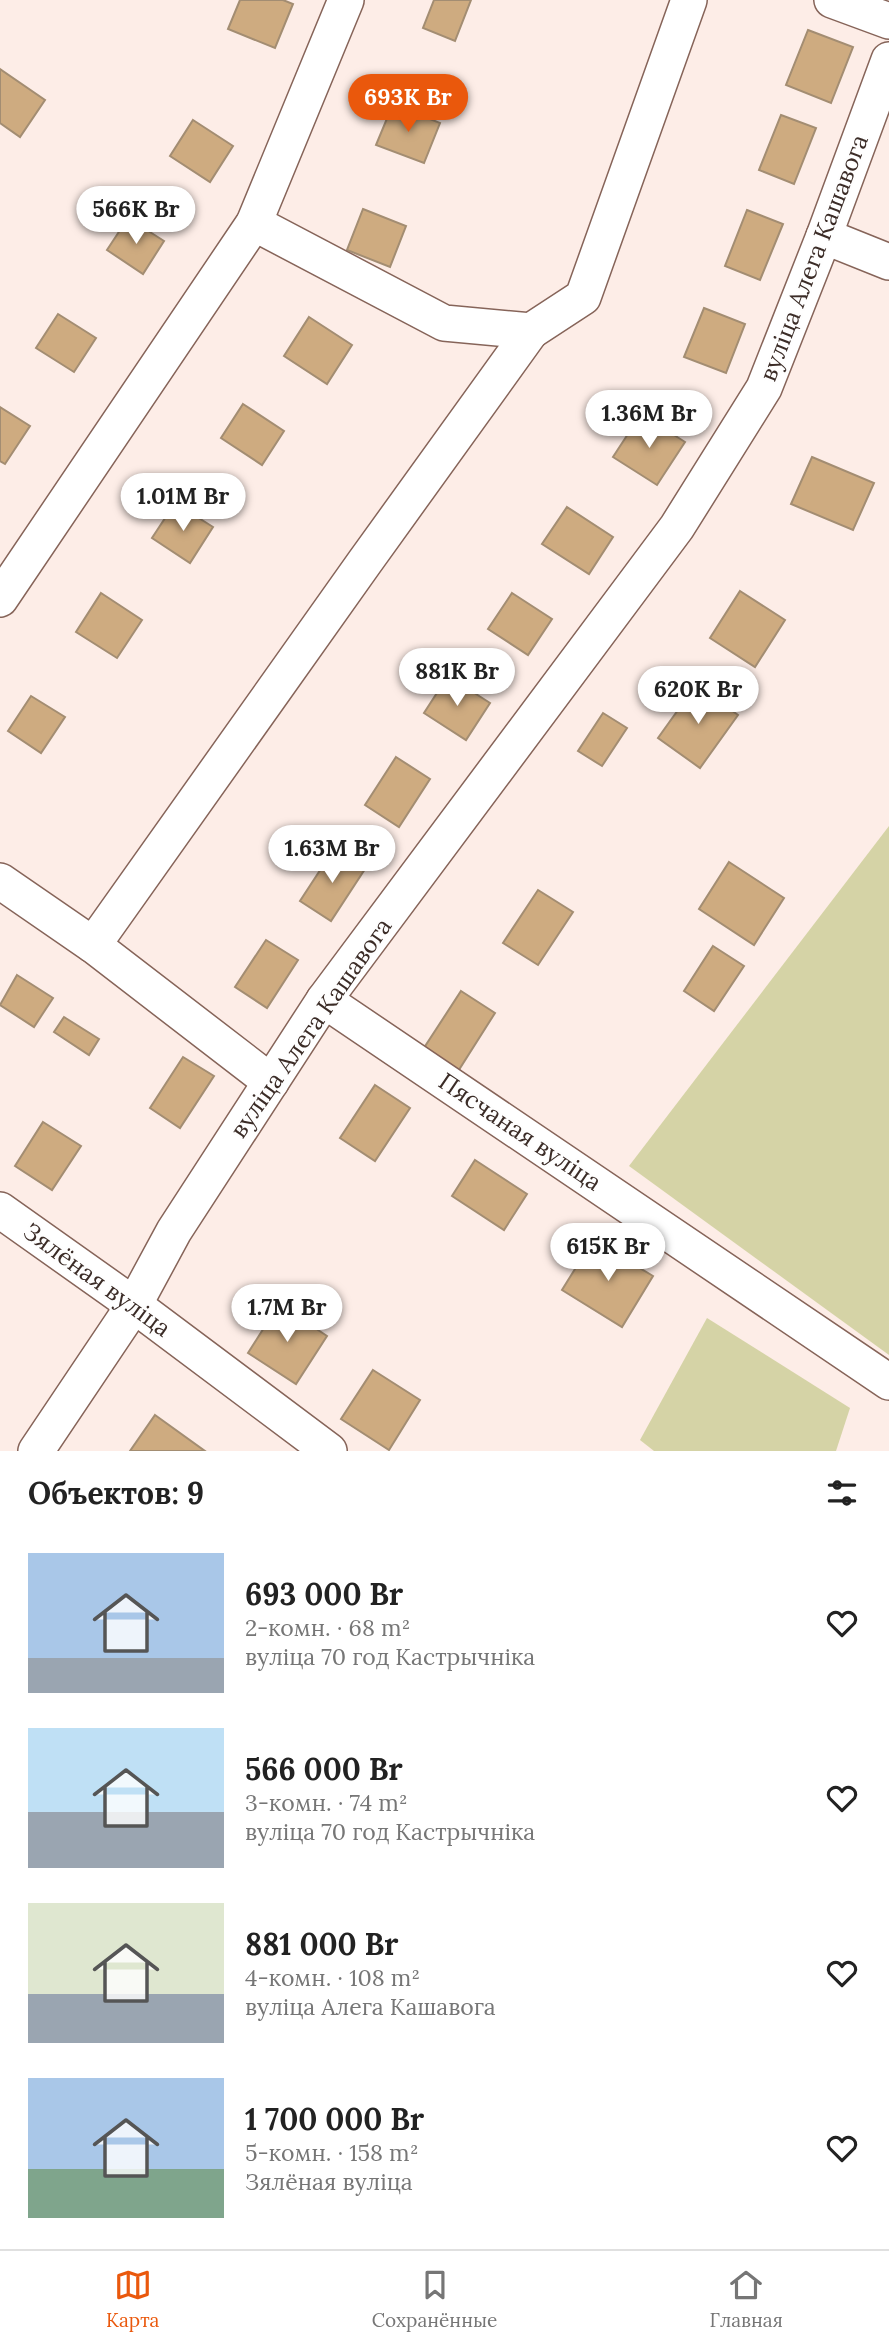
<!DOCTYPE html>
<html lang="ru">
<meta charset="utf-8">
<style>
body{margin:0;font-family:Lora,serif;background:#f6f6f6;color:#222;height:100vh;display:flex;flex-direction:column;font-size:26px;white-space:nowrap}
*{box-sizing:border-box;margin:0}
p{font-size:23px;color:#767676}
.icon{flex:none;width:38px;height:38px;fill:none;stroke:currentColor;stroke-width:2;stroke-linecap:round;stroke-linejoin:round}
.map{position:relative;height:1451px;overflow:hidden}
.sheet{display:flex;flex-direction:column;background:#fff;flex:1}
.sheet>*{flex:none}
.price{position:absolute;translate:-50% -60px;padding:0 16px;border-radius:24px;background:#fff;color:#222;font-size:23px;line-height:46px;filter:drop-shadow(0 2px 4px #0008)}
.price::after{content:'';position:absolute;left:50%;top:42px;width:21px;height:16px;margin-left:-10px;background:inherit;clip-path:polygon(0 0,100% 0,50% 100%)}
.price.selected{background:#ea580c;color:#fff}
ul{padding:0;list-style:none}
li{display:flex;align-items:center;gap:21px;height:175px;padding:0 28px}
li span{display:grid;place-items:center;flex:none;width:196px;height:140px;border-radius:0px;color:#555}
li>.icon{margin-inline-start:auto}
span .icon{width:84px;height:84px;fill:#fffc;stroke-width:1}
li b{font-size:30px}
h2{display:flex;justify-content:space-between;align-items:center;height:84px;padding:0 28px;font-size:30px}
.tab-bar{display:flex;justify-content:space-around;align-items:center;height:98px;border-top:2px solid #e0e0e0;background:#fff;font-size:19px;color:#767676}
.tab-bar a{display:grid;justify-items:center;gap:4px}
.tab-bar .selected{color:#ea580c}
.map>svg:first-child{display:block}
</style>
<div class="map">
<svg width="889" height="1451" viewBox="0 0 889 1451">
<rect width="100%" height="100%" fill="#fdede7"/>
<g fill="#d5d3a6">
<polygon points="889,826 889,1355 629,1166"/>
<polygon points="707,1318 850,1408 836,1451 654,1451 640,1440"/>
</g>
<g fill="#ceab80" stroke="#a38d72" stroke-width="2">
<polygon points="240,0 283,0 293,4 275,48 228,29"/>
<polygon points="434,0 471,0 455,41 423,28"/>
<polygon points="808,30 853,47 831,103 786,85"/>
<polygon points="0,69 45,100 20,137 0,123"/>
<polygon points="393,104 440,123 424,163 376,145"/>
<polygon points="781,115 816,128 794,184 759,170"/>
<polygon points="193,120 233,146 210,182 170,156"/>
<polygon points="363,209 406,226 390,267 347,250"/>
<polygon points="747,210 783,224 760,280 725,266"/>
<polygon points="128,218 164,241 143,274 107,250"/>
<polygon points="704,308 745,324 726,373 684,357"/>
<polygon points="58,314 96,338 74,372 36,348"/>
<polygon points="309,317 352,345 327,384 284,356"/>
<polygon points="243,404 284,431 262,465 221,438"/>
<polygon points="0,407 30,426 5,464 0,461"/>
<polygon points="641,414 685,442 657,485 613,457"/>
<polygon points="812,457 874,483 853,530 791,504"/>
<polygon points="175,503 213,527 190,563 152,538"/>
<polygon points="567,507 613,537 589,574 542,544"/>
<polygon points="740,591 785,620 755,667 710,638"/>
<polygon points="101,593 142,620 117,658 76,632"/>
<polygon points="512,593 552,619 528,655 488,629"/>
<polygon points="448,676 490,703 466,740 424,713"/>
<polygon points="696,685 738,715 700,768 658,738"/>
<polygon points="31,696 65,717 41,753 8,731"/>
<polygon points="603,713 627,728 602,766 578,751"/>
<polygon points="396,757 430,779 399,827 365,805"/>
<polygon points="334,849 365,869 331,921 300,901"/>
<polygon points="729,862 784,898 754,945 699,909"/>
<polygon points="538,890 573,912 538,965 503,943"/>
<polygon points="266,940 298,960 267,1008 235,987"/>
<polygon points="713,946 744,966 714,1011 684,991"/>
<polygon points="17,975 53,998 34,1027 0,1005"/>
<polygon points="461,991 495,1013 455,1076 420,1054"/>
<polygon points="64,1017 99,1039 89,1055 54,1032"/>
<polygon points="183,1057 214,1076 180,1128 150,1108"/>
<polygon points="375,1085 410,1108 375,1161 340,1138"/>
<polygon points="43,1122 81,1146 52,1190 15,1166"/>
<polygon points="475,1160 527,1194 504,1230 452,1196"/>
<polygon points="593,1240 653,1276 622,1327 562,1290"/>
<polygon points="279,1304 327,1336 296,1384 248,1353"/>
<polygon points="373,1370 420,1400 389,1450 341,1419"/>
<polygon points="155,1415 205,1451 130,1451"/>
</g>
<g fill="none" stroke-linecap="round" stroke-linejoin="round">
<defs>
<g id="minor">
<polyline points="832,0 889,21"/>
<polyline points="254,223 444,323 531,331 583,297 689,0"/>
<polyline points="824,236 889,262"/>
<polyline points="0,599 254,223 346,0"/>
<polyline points="0,881 93,945 271,1082"/>
<polyline points="93,945 364,563 531,331"/>
<polyline points="324,1000 889,1382"/>
<polyline points="0,1210 134,1305 329,1451"/>
<polyline points="36,1451 134,1305 174,1231 324,1000 677,527 764,388 824,236 889,60"/>
</g>
</defs>
<use href="#minor" stroke="#866459" stroke-width="38"/>
<use href="#minor" stroke="#fff" stroke-width="35"/>
</g>
<g text-anchor="middle" stroke-width="5" stroke-linejoin="round" paint-order="stroke">
<g font-size="24" fill="#3b2c27" stroke="#fefefe">
<text transform="translate(814 258) rotate(-69)" y="8">вуліца Алега Кашавога</text>
<text transform="translate(311 1028) rotate(-55)" y="8">вуліца Алега Кашавога</text>
<text transform="translate(520 1132) rotate(34)" y="8">Пясчаная вуліца</text>
<text transform="translate(97 1280) rotate(36)" y="8">Зялёная вуліца</text>
</g>
</g>
</svg>
<b class="price selected" style="left:408px;top:134px">693K Br</b>
<b class="price" style="left:136px;top:246px">566K Br</b>
<b class="price" style="left:649px;top:450px">1.36M Br</b>
<b class="price" style="left:183px;top:533px">1.01M Br</b>
<b class="price" style="left:457px;top:708px">881K Br</b>
<b class="price" style="left:698px;top:726px">620K Br</b>
<b class="price" style="left:332px;top:885px">1.63M Br</b>
<b class="price" style="left:608px;top:1283px">615K Br</b>
<b class="price" style="left:287px;top:1344px">1.7M Br</b>
</div>
<section class="sheet">
<h2>Объектов: 9<svg class="icon" aria-label="filters" viewBox="0 0 24 24"><path d="M4 7h16M4 17h16"/><circle cx="9" cy="7" r="2"/><circle cx="15" cy="17" r="2"/></svg></h2>
<ul>
<li><span style="background:linear-gradient(#a9c7e8 75%,#9aa5b1 0)"><svg class="icon" aria-label="home" viewBox="0 0 24 24"><path d="M3 11l9-7 9 7M6 9v11h12V9"/></svg></span><div><b>693 000 Br</b><p>2-комн. · 68 m²</p><p>вуліца 70 год Кастрычніка</p></div><svg class="icon" aria-label="heart" viewBox="0 0 24 24"><path d="M12 20l-8-8c-3-5 5-10 8-4 3-6 11-1 8 4z"/></svg></li>
<li><span style="background:linear-gradient(#bfe0f5 60%,#9aa5b1 0)"><svg class="icon" aria-label="home" viewBox="0 0 24 24"><path d="M3 11l9-7 9 7M6 9v11h12V9"/></svg></span><div><b>566 000 Br</b><p>3-комн. · 74 m²</p><p>вуліца 70 год Кастрычніка</p></div><svg class="icon" aria-label="heart" viewBox="0 0 24 24"><path d="M12 20l-8-8c-3-5 5-10 8-4 3-6 11-1 8 4z"/></svg></li>
<li><span style="background:linear-gradient(#dfe7d0 65%,#9aa5b1 0)"><svg class="icon" aria-label="home" viewBox="0 0 24 24"><path d="M3 11l9-7 9 7M6 9v11h12V9"/></svg></span><div><b>881 000 Br</b><p>4-комн. · 108 m²</p><p>вуліца Алега Кашавога</p></div><svg class="icon" aria-label="heart" viewBox="0 0 24 24"><path d="M12 20l-8-8c-3-5 5-10 8-4 3-6 11-1 8 4z"/></svg></li>
<li><span style="background:linear-gradient(#a9c7e8 65%,#7fa58c 0)"><svg class="icon" aria-label="home" viewBox="0 0 24 24"><path d="M3 11l9-7 9 7M6 9v11h12V9"/></svg></span><div><b>1 700 000 Br</b><p>5-комн. · 158 m²</p><p>Зялёная вуліца</p></div><svg class="icon" aria-label="heart" viewBox="0 0 24 24"><path d="M12 20l-8-8c-3-5 5-10 8-4 3-6 11-1 8 4z"/></svg></li>
</ul>
</section>
<nav class="tab-bar">
<a class="selected"><svg class="icon" aria-label="map" viewBox="0 0 24 24"><path d="M3 6l6-2 6 2 6-2v14l-6 2-6-2-6 2zM9 4v14M15 6v14"/></svg>Карта</a>
<a><svg class="icon" aria-label="saved" viewBox="0 0 24 24"><path d="M7 4h10v16l-5-4-5 4z"/></svg>Сохранённые</a>
<a><svg class="icon" aria-label="home" viewBox="0 0 24 24"><path d="M3 11l9-7 9 7M6 9v11h12V9"/></svg>Главная</a>
</nav>
